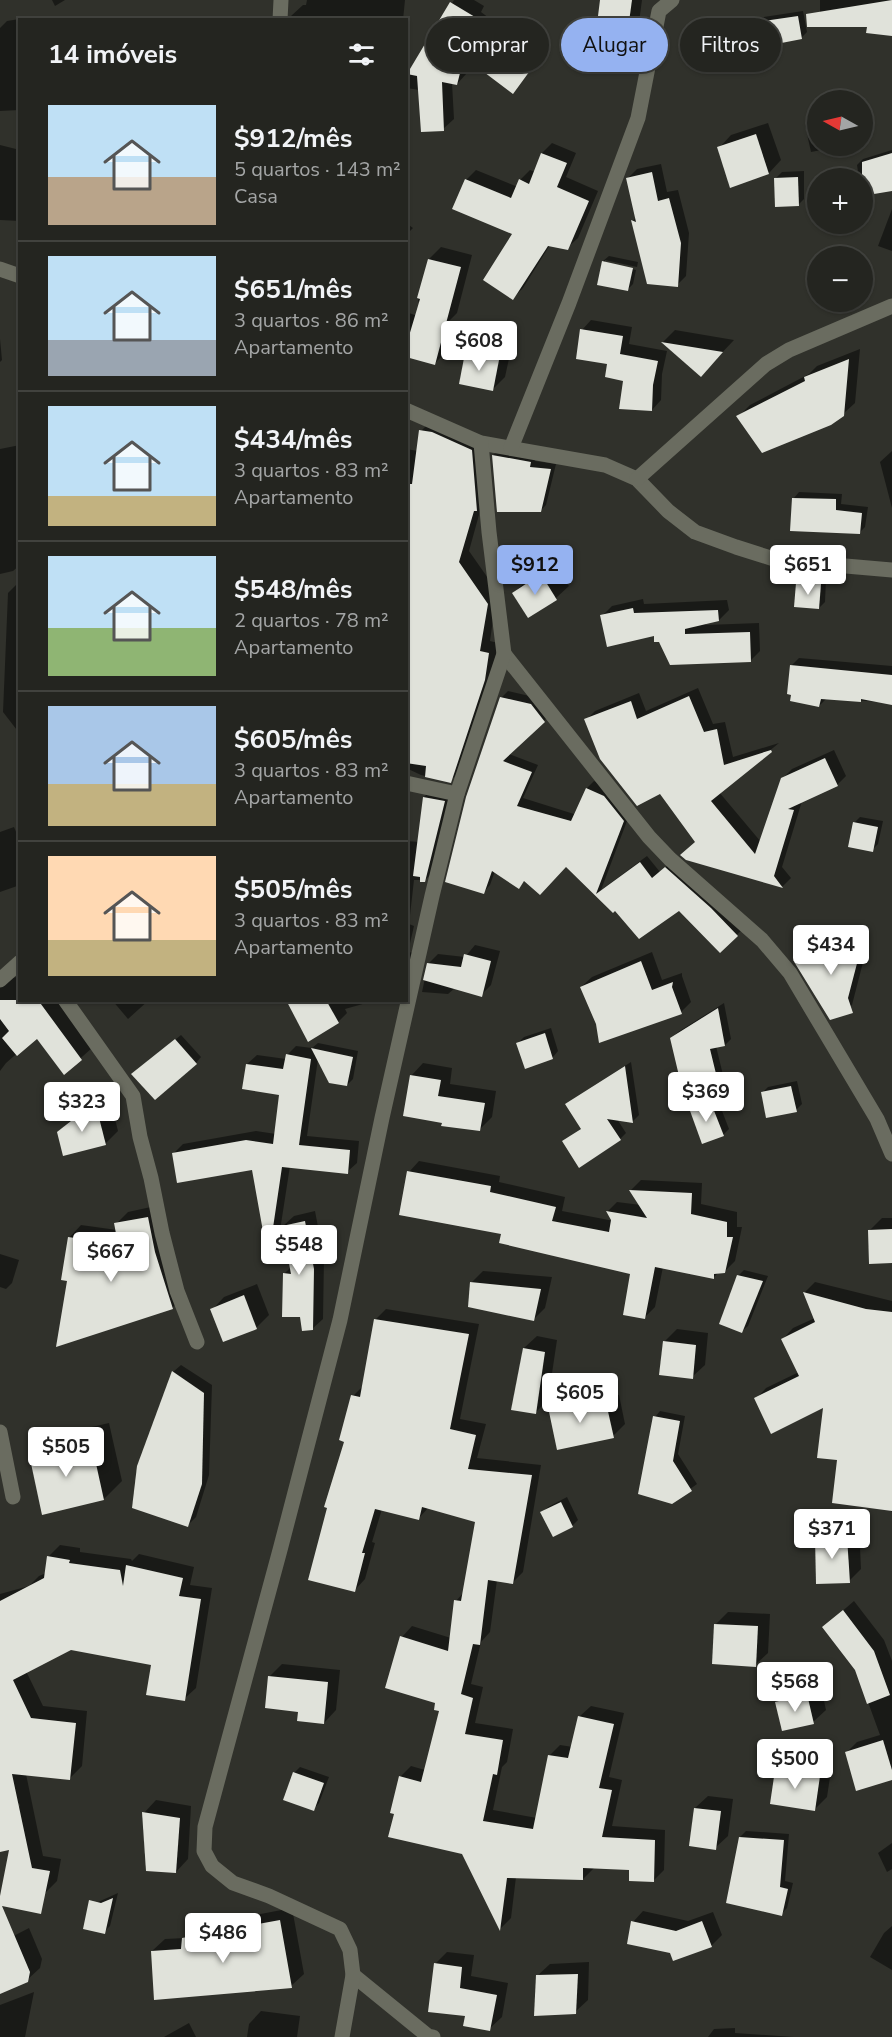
<!DOCTYPE html>
<html lang="pt">
<meta charset="utf-8">
<style>
body{margin:0;font-family:"Nunito Sans",sans-serif;background:#30312d;color:#f1f3f6;height:100vh;display:flex;flex-direction:column;font-size:22px;white-space:nowrap}
*{box-sizing:border-box;margin:0}
p{font-size:20px;color:#a3a5a5}
.icon{flex:none;width:33px;height:33px;fill:none;stroke:currentColor;stroke-width:2;stroke-linecap:round;stroke-linejoin:round}
.map{position:relative;flex:1;overflow:hidden}
.panel{position:absolute;left:18px;top:18px;width:390px;height:984px;display:flex;flex-direction:column;background:#242520;border-radius:0px;box-shadow:0 2px 4px #0004,0 0 0 2px #41423e}
.panel>*{flex:none}
.guide{position:absolute;left:426px;top:18px;width:375px;height:54px;display:flex;gap:12px}
.needle{width:39px;rotate:278deg}
.controls{position:absolute;left:807px;top:90px;display:grid;gap:12px}
.controls a{display:grid;place-items:center;width:66px;height:66px;border-radius:50%;background:#242520;box-shadow:0 2px 4px #0004,0 0 0 2px #41423e;font-size:30px}
.price{position:absolute;translate:-50% -51px;padding:0 14px;border-radius:6px;background:#fff;color:#222;font-size:20px;line-height:39px;filter:drop-shadow(0 2px 3px #0008)}
.price::after{content:'';position:absolute;left:50%;top:36px;width:18px;height:14px;margin-left:-9px;background:inherit;clip-path:polygon(0 0,100% 0,50% 100%)}
.price.selected{background:#95b2f1;color:#111}
ul{padding:0;list-style:none}
li{display:flex;align-items:center;gap:18px;height:150px;padding:0 30px}
li+li{border-top:2px solid #41423e}
li span{display:grid;place-items:center;flex:none;width:168px;height:120px;border-radius:0px;color:#555}
li>.icon{margin-inline-start:auto}
span .icon{width:72px;height:72px;fill:#fffc;stroke-width:1}
li b{font-size:26px}
h2{display:flex;justify-content:space-between;align-items:center;height:72px;padding:0 30px;font-size:26px}
.tag{padding:0 21px;border-radius:27px;background:#242520;box-shadow:0 2px 4px #0004,0 0 0 2px #41423e;font-size:21px;line-height:54px}
.tag.selected{background:#95b2f1;color:#111}
.map>svg:first-child{display:block}
</style>
<div class="map">
<svg width="892" height="2037" viewBox="0 0 892 2037">
<rect width="100%" height="100%" fill="#30312b"/>
<g fill="#0007">
<polygon points="52,0 65,0 55,6"/>
<polygon points="307,0 405,0 403,20 291,20 291,16 303,5 306,5"/>
<polygon points="454,0 474,0 484,6 481,12 541,57 513,92 470,60 467,73 457,84 452,83 454,119 443,129 420,90 406,88 406,78"/>
<polygon points="601,0 642,0 638,30 626,43"/>
<polygon points="820,0 892,0 892,29 868,26 820,26"/>
<polygon points="803,11 807,32 801,38 757,46 751,52 723,30 729,24 751,19"/>
<polygon points="38,16 38,20 20,20 20,110 0,111 0,28 7,21"/>
<polygon points="818,112 818,146 842,146 811,152 805,125"/>
<polygon points="768,123 781,160 769,173 731,186 719,148 731,135"/>
<polygon points="552,143 576,153 566,177 598,191 578,238 567,248 550,245 523,288 513,298 515,233 466,180 476,170 518,187 520,180 530,170 535,172 542,153"/>
<polygon points="0,145 20,150 20,221 0,220"/>
<polygon points="892,150 892,189 859,178 857,165 863,159"/>
<polygon points="661,164 667,192 678,190 689,233 686,276 677,285 648,283 633,221 636,217 628,178 637,169"/>
<polygon points="804,171 804,199 798,205 776,178 782,172"/>
<polygon points="892,209 892,251 878,246"/>
<polygon points="406,223 413,228 406,235"/>
<polygon points="441,247 472,255 457,313 444,326 453,329 447,351 435,363 406,356 406,312 444,325 418,301 429,259"/>
<polygon points="609,256 638,262 637,267 605,260 605,263 636,270 633,284 627,290 603,261"/>
<polygon points="591,320 632,327 629,344 667,351 662,374 661,400 652,410 608,363 582,330"/>
<polygon points="675,330 734,340 701,375 663,342"/>
<polygon points="0,339 2,360 0,362"/>
<polygon points="479,341 510,354 505,377 493,389 461,383 467,353"/>
<polygon points="860,349 855,403 843,414 738,417 750,405 809,374 817,366"/>
<polygon points="431,421 481,440 482,504 469,551 497,591 490,641 498,643 495,660 460,771 450,781 421,775 406,768 406,449 418,451 421,431"/>
<polygon points="20,445 20,521 16,522 20,536 20,565 13,571 0,574 0,449"/>
<polygon points="499,450 536,456 535,461 556,464 546,505 540,511 493,455"/>
<polygon points="892,451 892,508 880,462"/>
<polygon points="799,492 842,494 841,504 868,507 865,527 859,533 794,498"/>
<polygon points="553,563 569,586 556,598 529,616 514,593 526,581"/>
<polygon points="804,577 826,579 825,602 819,608 798,583"/>
<polygon points="16,585 20,594 20,734 3,712 8,593"/>
<polygon points="643,599 644,604 727,600 729,610 719,620 705,623 706,625 759,623 760,651 750,661 655,634 602,616 612,606"/>
<polygon points="799,658 892,666 892,703 827,698 819,706 791,666"/>
<polygon points="698,688 713,724 725,722 733,757 779,743 719,792 761,842 783,778 792,769 834,750 846,776 837,785 802,801 782,867 791,878 783,886 686,858 697,841 661,792 586,720 595,711 639,693 646,711"/>
<polygon points="508,691 538,698 551,714 509,754 538,765 523,798 574,814 587,788 594,781 611,789 630,813 601,890 647,856 660,872 673,861 744,928 720,951 679,909 615,909 613,911 567,865 525,880 518,887 495,871 490,885 483,893 501,698"/>
<polygon points="433,788 453,793 434,871 425,880 414,880 409,924 414,926 408,952 415,953 406,987 406,841 419,842 424,797"/>
<polygon points="860,817 883,821 878,844 872,850 854,823"/>
<polygon points="14,827 20,841 20,885 0,892 0,832"/>
<polygon points="841,932 869,939 852,1005 843,1015 795,960 804,951"/>
<polygon points="475,945 500,951 491,985 481,995 455,988 448,994 422,992 428,964 438,954 465,957"/>
<polygon points="652,952 662,980 682,973 682,976 691,1002 681,1012 597,1024 581,987 592,977"/>
<polygon points="20,976 20,1000 52,1000 55,1003 57,1001 92,1048 64,1073 37,1036 6,1063 0,1071 0,986 9,979"/>
<polygon points="112,1000 149,1000 128,1019"/>
<polygon points="288,1000 377,1000 345,1009 347,1013 338,1022"/>
<polygon points="724,1003 731,1039 725,1045 716,1046 723,1075 717,1081 672,1038 678,1032"/>
<polygon points="551,1028 558,1051 553,1057 526,1067 518,1043 524,1037"/>
<polygon points="181,1035 201,1057 196,1063 133,1074"/>
<polygon points="318,1043 358,1051 353,1079 347,1085 318,1059 307,1136 359,1141 357,1163 347,1172 290,1166 279,1237 269,1246 253,1168 173,1154 183,1144 256,1131 276,1134 281,1094 247,1064 257,1055 286,1059 287,1055 296,1046 312,1048"/>
<polygon points="631,1062 639,1115 633,1121 617,1119 626,1133 620,1139 564,1141 582,1128 567,1104 573,1099"/>
<polygon points="423,1063 452,1068 450,1084 496,1091 492,1117 479,1130 411,1076"/>
<polygon points="797,1081 802,1104 796,1110 762,1093 768,1087"/>
<polygon points="108,1091 118,1131 105,1144 58,1132 71,1120"/>
<polygon points="717,1098 729,1129 723,1135 691,1108 696,1102"/>
<polygon points="419,1161 500,1176 499,1182 565,1197 562,1211 614,1221 608,1211 617,1202 641,1205 631,1190 641,1180 702,1183 701,1204 737,1212 737,1227 742,1227 735,1261 724,1272 719,1272 713,1278 663,1267 655,1307 645,1317 632,1273 503,1232 409,1172"/>
<polygon points="160,1205 184,1296 172,1308 69,1280 69,1238 81,1225 117,1230 116,1224 128,1212"/>
<polygon points="315,1211 324,1258 323,1319 312,1329 301,1316 284,1274 291,1267 283,1226 294,1216"/>
<polygon points="882,1218 892,1218 892,1261 869,1231"/>
<polygon points="0,1254 19,1260 12,1283 6,1289 0,1287"/>
<polygon points="744,1270 768,1276 748,1326 742,1331 738,1276"/>
<polygon points="483,1271 552,1277 545,1308 533,1320 471,1283"/>
<polygon points="815,1282 892,1301 892,1512 839,1459 825,1406 756,1399 766,1388 799,1372 783,1339 793,1328 815,1318 805,1292"/>
<polygon points="257,1284 269,1315 256,1328 212,1310 224,1297"/>
<polygon points="386,1309 479,1324 460,1419 486,1424 477,1458 541,1465 523,1572 512,1583 497,1580 490,1632 481,1642 471,1684 483,1687 475,1723 513,1729 507,1762 502,1767 493,1810 537,1818 549,1756 560,1745 573,1747 580,1716 591,1706 624,1713 609,1777 622,1780 612,1826 665,1830 664,1870 653,1881 631,1869 594,1868 583,1879 516,1877 511,1918 501,1928 463,1853 396,1813 400,1777 411,1766 425,1770 440,1710 402,1637 412,1626 451,1638 456,1601 464,1592 477,1521 429,1507 419,1518 382,1509 372,1542 375,1543 365,1579 355,1590 346,1441 353,1396 364,1385 375,1320"/>
<polygon points="677,1329 708,1333 705,1365 692,1377 664,1342"/>
<polygon points="537,1336 557,1340 548,1400 535,1413 524,1348"/>
<polygon points="181,1365 212,1385 209,1475 196,1517 188,1525 173,1372"/>
<polygon points="589,1389 619,1395 625,1424 613,1436 549,1408 562,1395"/>
<polygon points="660,1411 685,1416 678,1454 697,1484 671,1503 655,1417"/>
<polygon points="109,1423 122,1481 104,1499 31,1455 49,1437"/>
<polygon points="567,1497 578,1520 573,1525 554,1535 542,1513 548,1507"/>
<polygon points="859,1525 861,1569 849,1581 816,1539 829,1526"/>
<polygon points="60,1545 80,1548 80,1552 131,1559 132,1561 139,1554 194,1567 190,1585 212,1588 196,1688 184,1699 153,1664 71,1648 26,1671 43,1706 87,1711 82,1766 70,1778 26,1774 43,1856 61,1859 57,1881 45,1893 11,1848 0,1851 0,1812 19,1808 20,1805 0,1783 0,1594 29,1586 39,1576 46,1573 48,1557"/>
<polygon points="854,1601 884,1640 892,1661 892,1778 846,1753 857,1742 880,1735 856,1669 824,1627"/>
<polygon points="728,1612 770,1614 768,1653 755,1665 715,1625"/>
<polygon points="282,1664 340,1670 336,1710 324,1723 299,1711 270,1676"/>
<polygon points="820,1683 826,1710 813,1722 777,1702 789,1690"/>
<polygon points="788,1758 832,1764 827,1797 815,1809 776,1771"/>
<polygon points="300,1767 329,1777 319,1803 314,1809 294,1773"/>
<polygon points="708,1796 733,1799 728,1836 715,1848 695,1808"/>
<polygon points="156,1800 191,1806 188,1859 176,1872 144,1813"/>
<polygon points="746,1831 789,1834 785,1881 793,1883 787,1908 781,1914 740,1837"/>
<polygon points="892,1843 892,1869 887,1872 878,1853"/>
<polygon points="118,1893 110,1926 104,1932 88,1912 98,1902"/>
<polygon points="292,1908 304,1974 291,1986 152,1951 165,1939 185,1938 196,1926"/>
<polygon points="643,1911 688,1921 713,1912 722,1935 711,1946 633,1922"/>
<polygon points="892,1926 892,1970 870,1957 884,1933"/>
<polygon points="29,1928 42,1959 40,1968 27,1980 0,1992 0,1943"/>
<polygon points="447,1952 474,1955 471,1976 508,1983 502,2017 489,2029 467,2015 435,1964"/>
<polygon points="589,1962 588,2000 575,2012 537,1976 550,1964"/>
<polygon points="34,1992 25,2037 0,2037 0,2005"/>
<polygon points="261,2011 300,2016 297,2037 247,2037 249,2024"/>
<polygon points="189,2023 196,2037 164,2037"/>
<polygon points="735,2028 735,2033 794,2037 708,2037 714,2029"/>
</g>
<g fill="#e0e2da">
<polygon points="600,0 632,0 626,44 595,40"/>
<polygon points="892,0 892,36 866,33 867,27 807,27 806,14"/>
<polygon points="450,2 475,17 471,23 532,68 513,94 464,57 457,85 442,82 444,131 421,132 417,76 407,74"/>
<polygon points="798,16 802,39 750,49 751,53 728,58 722,30 744,24"/>
<polygon points="756,134 769,174 730,188 717,147"/>
<polygon points="541,153 567,163 557,187 589,201 568,250 548,246 513,300 483,280 512,234 452,209 465,179 511,198 519,179 529,184"/>
<polygon points="892,153 892,191 862,196 862,162"/>
<polygon points="652,172 658,201 669,198 681,243 678,287 647,284 631,220 636,222 626,178"/>
<polygon points="798,177 799,206 775,207 774,178"/>
<polygon points="428,259 461,267 435,365 406,357 406,346 420,299 417,298"/>
<polygon points="602,261 633,268 628,291 597,285"/>
<polygon points="580,329 623,336 620,354 658,361 653,385 652,411 619,409 623,381 605,377 607,364 576,359"/>
<polygon points="661,342 723,352 701,377"/>
<polygon points="465,353 499,360 493,391 459,384"/>
<polygon points="849,359 844,416 831,425 762,453 736,416 805,381 804,377"/>
<polygon points="419,430 432,432 472,450 477,511 474,511 459,562 488,604 480,651 489,653 485,680 451,783 425,777 426,766 406,763 406,484 412,484"/>
<polygon points="492,455 531,462 530,467 551,469 541,512 497,512"/>
<polygon points="792,498 836,499 836,510 862,513 860,534 790,531"/>
<polygon points="541,574 557,600 528,618 512,593"/>
<polygon points="796,583 821,584 819,609 794,607"/>
<polygon points="633,608 634,613 718,610 719,621 685,629 685,634 750,632 751,662 670,665 659,642 654,642 654,636 607,647 600,615"/>
<polygon points="790,665 892,675 892,705 861,699 861,702 821,699 819,707 790,701 791,695 787,694"/>
<polygon points="689,696 704,732 717,729 724,765 771,750 772,752 711,801 755,854 781,778 825,758 838,786 788,809 794,810 774,876 783,888 686,860 680,855 695,842 660,794 637,806 600,759 584,719 631,701 637,719"/>
<polygon points="500,697 531,704 545,722 503,761 532,772 517,806 571,821 586,788 604,796 624,821 596,894 640,862 652,878 665,867 711,908 738,936 720,953 679,911 639,939 615,911 613,913 566,867 540,895 524,881 519,889 492,871 484,894 445,882 466,797"/>
<polygon points="423,797 445,801 425,882 420,882 420,877 413,876"/>
<polygon points="853,822 878,827 873,852 848,847"/>
<polygon points="831,941 861,948 848,998 853,1013 830,1020 793,960"/>
<polygon points="464,954 491,961 482,997 423,980 427,963 461,967"/>
<polygon points="641,961 652,990 673,982 672,987 682,1014 599,1043 596,1024 580,987"/>
<polygon points="0,1000 38,1000 82,1060 64,1075 37,1039 17,1056 2,1038 9,1031 0,1019"/>
<polygon points="286,1000 326,1000 339,1023 308,1042"/>
<polygon points="718,1008 725,1046 710,1049 718,1082 685,1101 670,1038"/>
<polygon points="545,1033 553,1059 525,1069 516,1043"/>
<polygon points="175,1039 197,1064 155,1100 131,1074"/>
<polygon points="311,1048 353,1057 347,1086 329,1083"/>
<polygon points="286,1054 311,1059 299,1145 350,1150 348,1174 282,1167 270,1248 266,1248 252,1170 177,1183 172,1153 246,1140 273,1144 279,1095 242,1089 246,1064 283,1069"/>
<polygon points="625,1066 633,1123 607,1119 621,1140 579,1168 562,1141 581,1129 565,1104"/>
<polygon points="410,1075 441,1080 438,1096 485,1103 480,1131 441,1126 442,1123 403,1116"/>
<polygon points="791,1086 797,1112 766,1118 761,1092"/>
<polygon points="95,1102 106,1145 63,1156 57,1132"/>
<polygon points="711,1103 724,1136 702,1144 689,1108"/>
<polygon points="407,1171 491,1186 490,1192 556,1207 552,1221 609,1232 611,1220 606,1211 647,1218 629,1190 692,1193 691,1214 727,1222 727,1237 733,1237 725,1273 714,1274 714,1279 655,1267 645,1319 623,1315 630,1274 499,1243 501,1234 399,1215"/>
<polygon points="148,1217 155,1252 173,1309 56,1347 67,1281 61,1280 68,1237 118,1244 114,1223"/>
<polygon points="305,1221 314,1269 313,1330 302,1331 300,1317 282,1317 283,1273 291,1274 282,1226"/>
<polygon points="892,1229 892,1263 869,1264 868,1230"/>
<polygon points="737,1275 763,1281 742,1333 719,1324"/>
<polygon points="470,1282 541,1289 534,1321 468,1307"/>
<polygon points="803,1292 866,1309 892,1312 892,1511 832,1503 837,1460 817,1458 823,1408 771,1434 754,1398 799,1376 781,1339 815,1322"/>
<polygon points="244,1295 257,1329 223,1342 210,1309"/>
<polygon points="374,1319 469,1334 450,1429 476,1435 468,1469 532,1475 513,1584 488,1580 480,1645 473,1644 461,1694 473,1698 465,1734 503,1740 497,1775 493,1774 483,1821 533,1829 548,1755 568,1758 578,1716 614,1724 599,1788 612,1790 602,1837 655,1840 654,1882 629,1881 629,1870 583,1868 583,1880 507,1878 500,1931 462,1854 388,1837 394,1814 390,1813 399,1776 421,1782 439,1711 434,1710 435,1703 385,1688 400,1636 448,1651 454,1600 461,1601 475,1522 422,1507 419,1520 375,1509 362,1553 365,1553 355,1592 308,1580 327,1508 324,1507 344,1442 339,1440 351,1395 360,1397"/>
<polygon points="663,1341 696,1345 693,1379 659,1375"/>
<polygon points="523,1348 545,1352 536,1414 511,1410"/>
<polygon points="172,1371 204,1393 202,1484 188,1527 132,1508 137,1466"/>
<polygon points="575,1401 607,1407 614,1438 557,1450 548,1407"/>
<polygon points="653,1416 680,1421 673,1461 692,1491 672,1504 638,1494"/>
<polygon points="91,1441 104,1500 42,1515 29,1454"/>
<polygon points="561,1502 573,1527 553,1537 540,1512"/>
<polygon points="847,1536 850,1583 816,1584 815,1538"/>
<polygon points="47,1556 70,1560 69,1563 120,1570 123,1586 126,1565 183,1578 179,1596 201,1599 185,1701 146,1695 151,1665 71,1650 13,1680 31,1718 76,1723 70,1780 12,1774 32,1868 50,1871 41,1914 2,1906 30,1972 28,1982 0,1994 0,1896 9,1850 0,1852 0,1601 44,1578"/>
<polygon points="843,1610 874,1651 890,1695 867,1704 855,1670 822,1627"/>
<polygon points="714,1624 758,1626 756,1667 712,1664"/>
<polygon points="268,1676 328,1682 324,1724 297,1721 298,1712 265,1708"/>
<polygon points="807,1694 814,1724 782,1731 775,1702"/>
<polygon points="883,1740 892,1770 892,1780 856,1791 845,1752"/>
<polygon points="775,1770 820,1776 815,1811 770,1804"/>
<polygon points="293,1772 324,1783 314,1811 283,1800"/>
<polygon points="694,1808 721,1811 716,1850 689,1846"/>
<polygon points="142,1812 180,1818 176,1873 146,1871"/>
<polygon points="739,1837 784,1840 780,1887 788,1889 782,1916 726,1903"/>
<polygon points="113,1898 105,1934 83,1929 89,1900 101,1903"/>
<polygon points="280,1920 292,1988 154,2000 151,1951 181,1949 182,1938"/>
<polygon points="631,1921 676,1931 702,1921 712,1947 673,1961 670,1953 627,1944"/>
<polygon points="434,1963 462,1967 460,1988 497,1995 490,2031 463,2026 465,2016 428,2012"/>
<polygon points="578,1974 576,2014 534,2016 536,1975"/>
</g>
<g fill="none" stroke-linecap="round" stroke-linejoin="round">
<g stroke="#6a6c60" stroke-width="15">
<polyline points="280,20 281,0"/>
<polyline points="0,269 20,276"/>
<polyline points="406,410 481,443 605,465 637,479 668,511 695,532 736,547 777,560 892,570"/>
<polyline points="511,448 569,303 638,118 659,11 672,0"/>
<polyline points="637,479 766,364 789,350 892,306"/>
<polyline points="504,654 649,837 670,859 762,940 790,973 877,1119 892,1154"/>
<polyline points="406,783 457,794"/>
<polyline points="0,980 20,962"/>
<polyline points="65,1000 133,1096 140,1137 151,1178 162,1233 177,1291 197,1342"/>
<polyline points="0,1432 13,1497"/>
<polyline points="353,1975 428,2036 433,2037"/>
<polyline points="342,2037 353,1975 350,1950 340,1929 269,1896 233,1883 212,1866 204,1851 205,1827 280,1550 340,1320 382,1118 432,896 457,794 504,654 489,532 481,443"/>
</g>
</g>
</svg>
<div class="controls">
<a><svg class="needle" viewBox="-14 -14 28 28"><path d="M0-13l5 13h-10z" fill="#e53935"/><path d="M0 13l5-13h-10z" fill="#a3a5a5"/></svg></a>
<a>+</a>
<a>−</a>
</div>
<b class="price" style="left:479px;top:372px">$608</b>
<b class="price selected" style="left:535px;top:596px">$912</b>
<b class="price" style="left:808px;top:596px">$651</b>
<b class="price" style="left:831px;top:976px">$434</b>
<b class="price" style="left:706px;top:1123px">$369</b>
<b class="price" style="left:82px;top:1133px">$323</b>
<b class="price" style="left:299px;top:1276px">$548</b>
<b class="price" style="left:111px;top:1283px">$667</b>
<b class="price" style="left:580px;top:1424px">$605</b>
<b class="price" style="left:66px;top:1478px">$505</b>
<b class="price" style="left:832px;top:1560px">$371</b>
<b class="price" style="left:795px;top:1713px">$568</b>
<b class="price" style="left:795px;top:1790px">$500</b>
<b class="price" style="left:223px;top:1964px">$486</b>
<div class="guide">
<a class="tag">Comprar</a>
<a class="tag selected">Alugar</a>
<a class="tag">Filtros</a>
</div>
<section class="panel">
<h2>14 imóveis<svg class="icon" aria-label="filters" viewBox="0 0 24 24"><path d="M4 7h16M4 17h16"/><circle cx="9" cy="7" r="2"/><circle cx="15" cy="17" r="2"/></svg></h2>
<ul>
<li><span style="background:linear-gradient(#bfe0f5 60%,#b9a48a 0)"><svg class="icon" aria-label="home" viewBox="0 0 24 24"><path d="M3 11l9-7 9 7M6 9v11h12V9"/></svg></span><div><b>$912/mês</b><p>5 quartos · 143 m²</p><p>Casa</p></div></li>
<li><span style="background:linear-gradient(#bfe0f5 70%,#9aa5b1 0)"><svg class="icon" aria-label="home" viewBox="0 0 24 24"><path d="M3 11l9-7 9 7M6 9v11h12V9"/></svg></span><div><b>$651/mês</b><p>3 quartos · 86 m²</p><p>Apartamento</p></div></li>
<li><span style="background:linear-gradient(#bfe0f5 75%,#c2b280 0)"><svg class="icon" aria-label="home" viewBox="0 0 24 24"><path d="M3 11l9-7 9 7M6 9v11h12V9"/></svg></span><div><b>$434/mês</b><p>3 quartos · 83 m²</p><p>Apartamento</p></div></li>
<li><span style="background:linear-gradient(#bfe0f5 60%,#8fb573 0)"><svg class="icon" aria-label="home" viewBox="0 0 24 24"><path d="M3 11l9-7 9 7M6 9v11h12V9"/></svg></span><div><b>$548/mês</b><p>2 quartos · 78 m²</p><p>Apartamento</p></div></li>
<li><span style="background:linear-gradient(#a9c7e8 65%,#c2b280 0)"><svg class="icon" aria-label="home" viewBox="0 0 24 24"><path d="M3 11l9-7 9 7M6 9v11h12V9"/></svg></span><div><b>$605/mês</b><p>3 quartos · 83 m²</p><p>Apartamento</p></div></li>
<li><span style="background:linear-gradient(#ffd9b3 70%,#c2b280 0)"><svg class="icon" aria-label="home" viewBox="0 0 24 24"><path d="M3 11l9-7 9 7M6 9v11h12V9"/></svg></span><div><b>$505/mês</b><p>3 quartos · 83 m²</p><p>Apartamento</p></div></li>
</ul>
</section>
</div>
